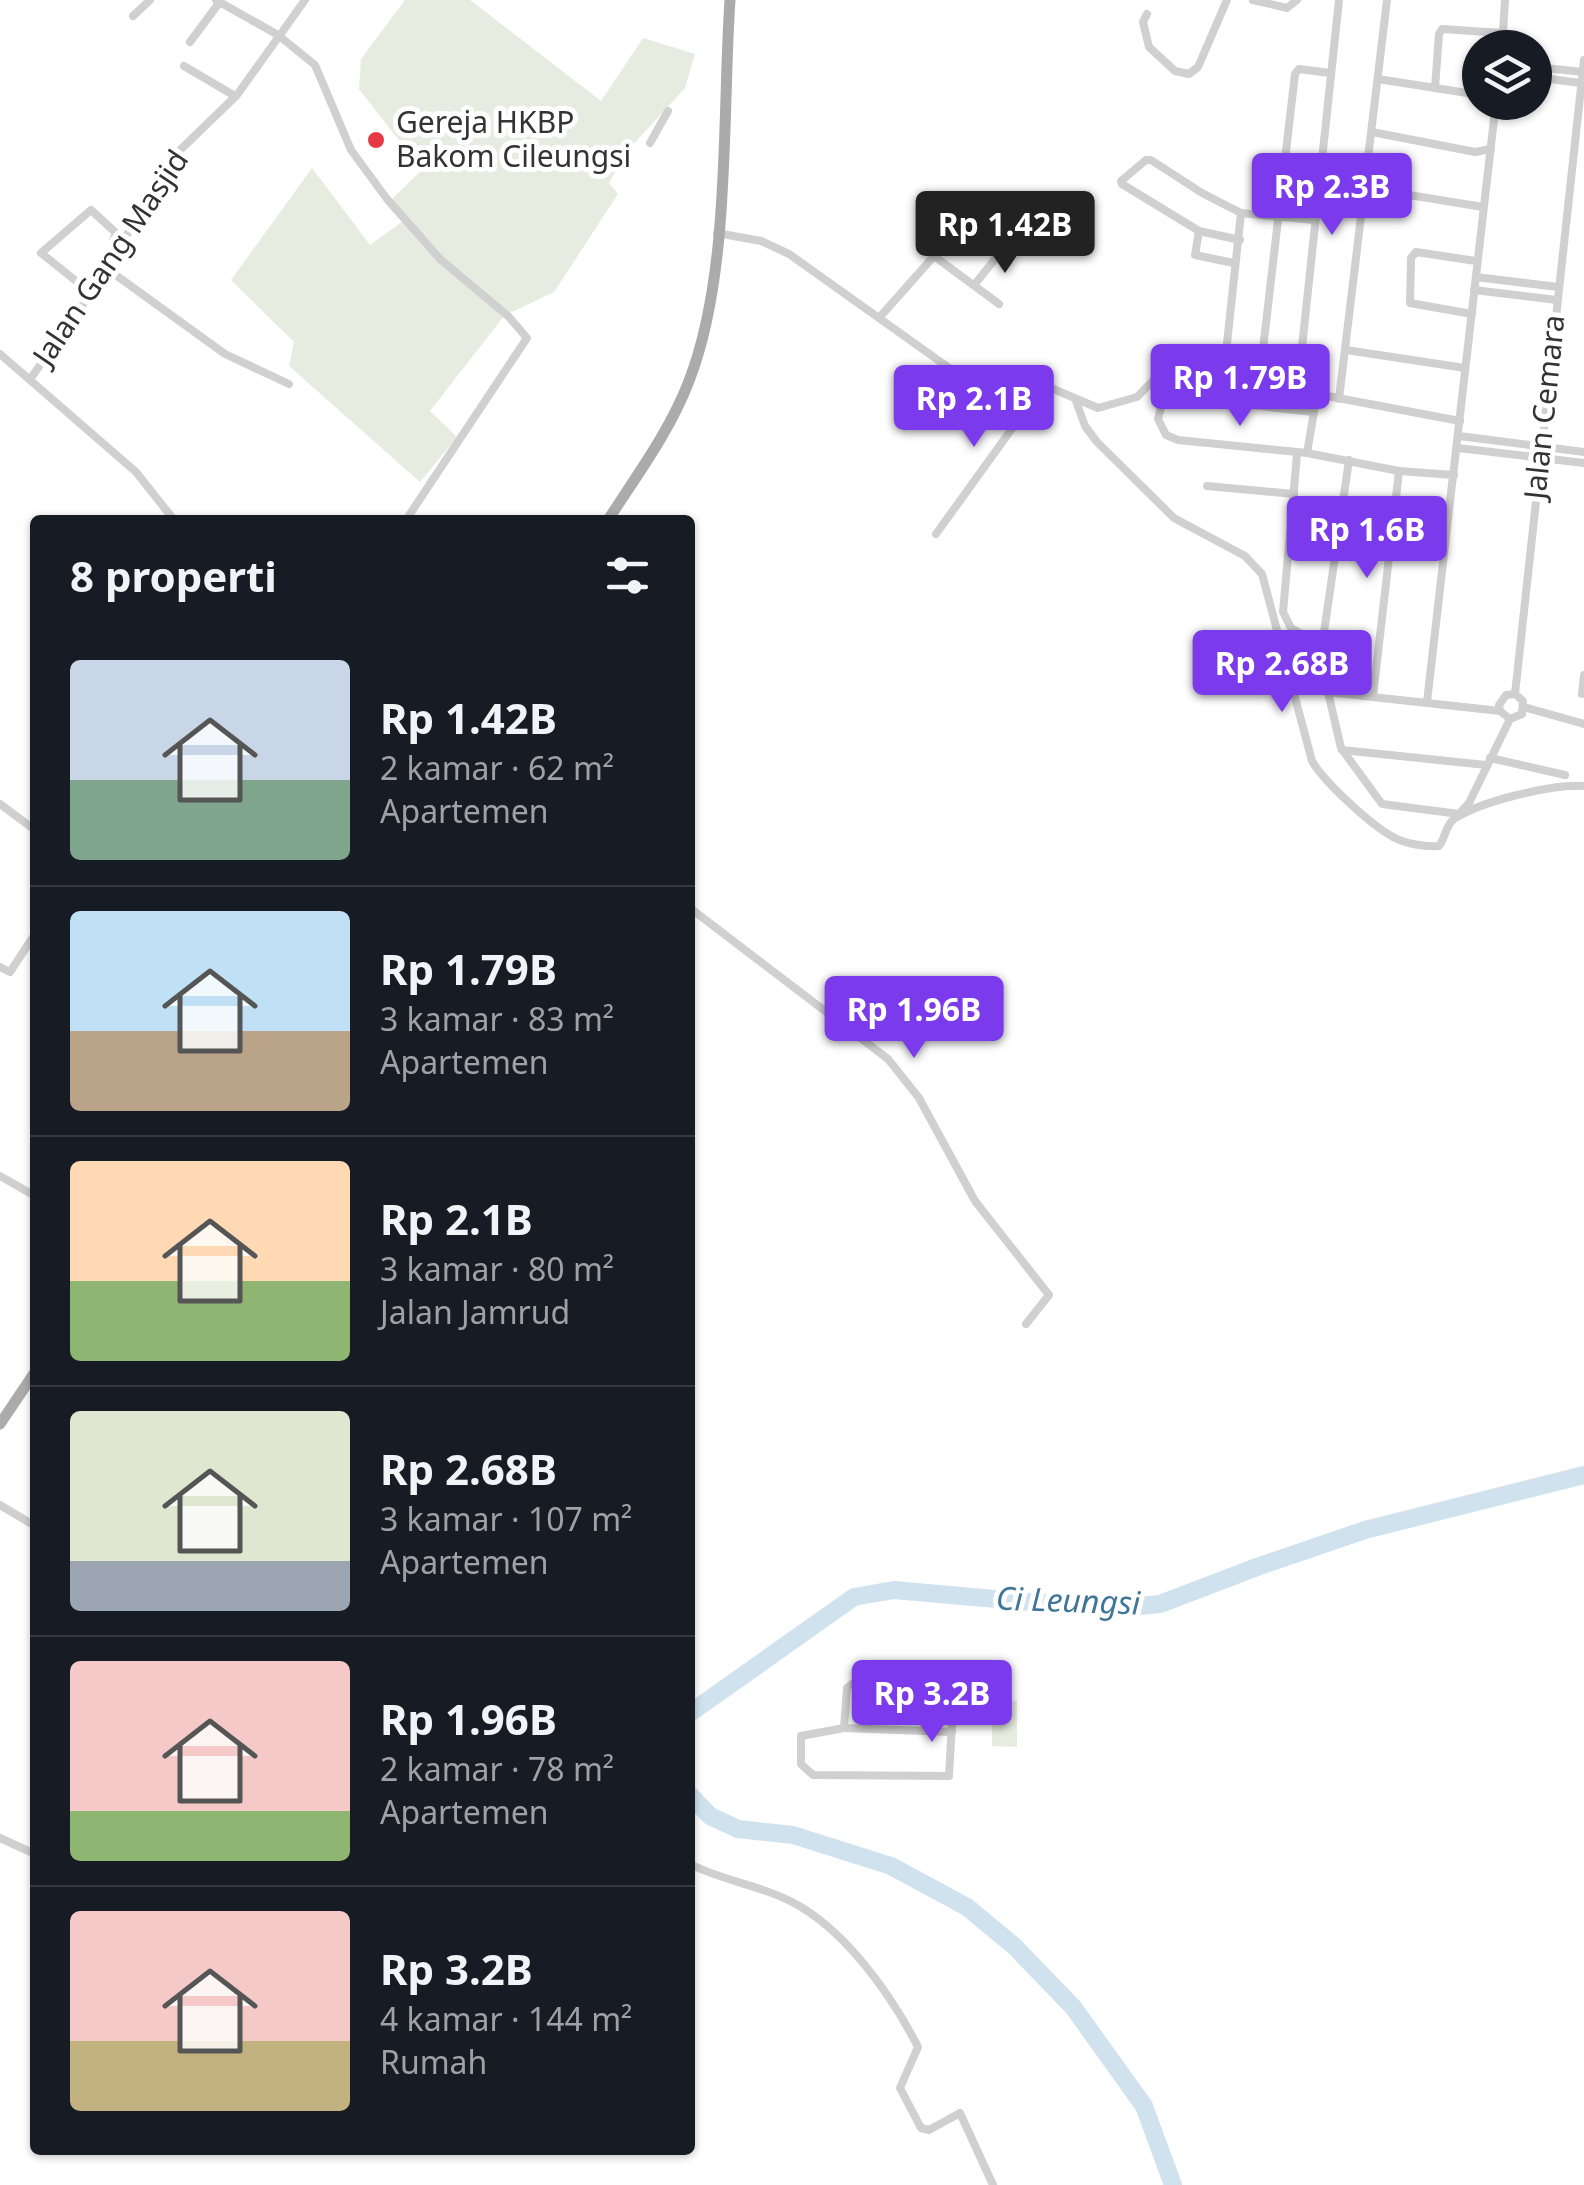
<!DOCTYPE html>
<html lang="id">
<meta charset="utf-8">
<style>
body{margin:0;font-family:"Noto Sans",sans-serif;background:#20242c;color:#f1f3f6;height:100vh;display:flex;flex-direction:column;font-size:38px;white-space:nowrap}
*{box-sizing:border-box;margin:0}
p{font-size:32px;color:#9ea1a6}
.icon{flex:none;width:55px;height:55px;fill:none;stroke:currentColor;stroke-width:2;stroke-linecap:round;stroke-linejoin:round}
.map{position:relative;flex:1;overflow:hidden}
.drawer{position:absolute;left:30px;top:515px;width:665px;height:1640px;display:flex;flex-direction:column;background:#171b24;border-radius:10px;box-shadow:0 2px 8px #0004}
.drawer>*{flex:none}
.tools{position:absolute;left:1462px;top:30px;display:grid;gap:20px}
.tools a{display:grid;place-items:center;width:90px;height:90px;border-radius:50%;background:#171b24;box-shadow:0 2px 8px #0004;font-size:50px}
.price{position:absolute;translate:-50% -85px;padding:0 22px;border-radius:10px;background:#7c3aed;color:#fff;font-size:32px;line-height:65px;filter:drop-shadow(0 2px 5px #0008)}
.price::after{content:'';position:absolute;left:50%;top:60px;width:30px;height:22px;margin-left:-15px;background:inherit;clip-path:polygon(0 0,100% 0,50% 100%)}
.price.current{background:#222;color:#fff}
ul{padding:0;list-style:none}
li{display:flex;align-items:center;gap:30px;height:250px;padding:0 40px}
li+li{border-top:2px solid #363941}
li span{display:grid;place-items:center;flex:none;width:280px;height:200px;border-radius:10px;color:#555}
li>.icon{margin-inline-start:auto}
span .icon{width:120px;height:120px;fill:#fffc;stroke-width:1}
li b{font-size:42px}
h2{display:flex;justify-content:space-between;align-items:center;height:120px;padding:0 40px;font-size:42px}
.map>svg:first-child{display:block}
</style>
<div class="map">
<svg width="1584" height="2185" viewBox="0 0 1584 2185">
<rect width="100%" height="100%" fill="#fff"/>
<g fill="#e6ecdf">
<polygon points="405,0 470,0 601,101 643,38 695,54 685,88 627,151 609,183 618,194 554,292 504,316 430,411 457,437 420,482 289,366 294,342 231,280 312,168 370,245 403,221 392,199 422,170 359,89 361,59"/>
<polygon points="992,1700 1017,1701 1017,1747 992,1746"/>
</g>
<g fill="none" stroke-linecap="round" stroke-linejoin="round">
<g stroke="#cfe2ee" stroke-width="18">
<polyline points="690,1713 854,1597 894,1590 1108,1609 1160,1604 1257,1567 1365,1530 1584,1475"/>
<polyline points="690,1795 710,1816 738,1829 793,1835 891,1866 967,1907 1014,1946 1073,2007 1144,2106 1173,2185"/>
</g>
<g stroke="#d0d0d0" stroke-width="8">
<polyline points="216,0 278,35 315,65 351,150 387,199 440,259 509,317 527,338 406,520"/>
<polyline points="1253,0 1287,8 1297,0"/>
<polyline points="1147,14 1143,22 1149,47 1175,71 1189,74 1198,67 1227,0"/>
<polyline points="133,16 150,0"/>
<polyline points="190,42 219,3"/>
<polyline points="1502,48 1505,0"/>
<polyline points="184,66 235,96"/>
<polyline points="1535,67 1583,72"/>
<polyline points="1535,77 1581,83"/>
<polyline points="1378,79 1480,95"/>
<polyline points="1435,88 1439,34 1442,29 1502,33"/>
<polyline points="1372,132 1475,152 1491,149"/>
<polyline points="650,143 668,111"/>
<polyline points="1366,188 1483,207"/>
<polyline points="1199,231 1195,255 1234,263"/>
<polyline points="717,233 761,241 789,254 959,375 1018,374 1098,408 1137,397 1175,358 1297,369 1300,366 1339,0"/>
<polyline points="1240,240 1199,231 1122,184 1121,181 1146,160 1151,160 1202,193 1241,213 1314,220"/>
<polyline points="106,268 225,354 289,384"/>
<polyline points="1476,277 1558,287"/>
<polyline points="975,284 1007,244"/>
<polyline points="1474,290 1557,300"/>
<polyline points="91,293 41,253 91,210 116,233 113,240 119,247"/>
<polyline points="1472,314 1410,303 1411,258 1416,252 1476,261"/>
<polyline points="879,318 934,256 999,304"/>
<polyline points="1346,350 1465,368"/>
<polyline points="0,354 136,472 174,520"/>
<polyline points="1225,362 1241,213"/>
<polyline points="1261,366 1295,74 1299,69 1330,73"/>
<polyline points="31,378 91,293 177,153 237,95 305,0"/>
<polyline points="1339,399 1387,0"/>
<path d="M1076 401 1085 426 1097 442 1174 518 1245 556 1262 574 1312 761C1324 782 1371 825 1393 837 1406 844 1425 847 1439 846 1446 837 1445 826 1454 819 1481 801 1552 784 1584 786"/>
<polyline points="1313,412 1172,396 1162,403 1158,419 1166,435 1178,440 1307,453 1399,471 1454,475"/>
<polyline points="1459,436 1584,452"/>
<polyline points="1458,448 1584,463"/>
<polyline points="1307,453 1316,400 1322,395 1460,421"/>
<polyline points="1297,454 1283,612 1291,628 1322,646"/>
<polyline points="1349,460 1322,646 1324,675 1341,748 1382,804 1459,814 1469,803 1510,719 1522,714 1523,701 1515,694 1506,695 1499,705 1500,711 1510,719"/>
<polyline points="1207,486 1294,494"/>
<polyline points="936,534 1042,387"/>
<polyline points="1327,692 1500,711"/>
<polyline points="1515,694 1584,60"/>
<polyline points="1582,694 1584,675"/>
<polyline points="1373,696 1399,471"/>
<polyline points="1427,702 1496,102"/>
<polyline points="1524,707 1584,724"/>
<polyline points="1342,750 1486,765"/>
<polyline points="1490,758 1565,775"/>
<polyline points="0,804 35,830"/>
<polyline points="690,908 888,1059 919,1098 975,1201 1049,1295 1026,1324"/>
<polyline points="0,967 10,972 35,934"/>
<polyline points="0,1176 35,1196"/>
<polyline points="0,1505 35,1526"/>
<polyline points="954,1688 949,1776 813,1775 801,1764 801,1736 844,1728 847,1688 852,1684 984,1687"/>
<polyline points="844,1728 952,1732"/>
<polyline points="0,1838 35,1854"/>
<path d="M690 1864C723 1881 760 1885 792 1902 845 1929 892 1996 918 2047L900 2088 921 2128 929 2130 960 2113 993 2185"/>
</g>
<g stroke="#ababab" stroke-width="11">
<path d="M608 520C637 475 670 431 689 381 731 273 722 116 730 0"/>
<polyline points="0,1424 35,1372"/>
</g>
</g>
<circle fill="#e63946" stroke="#fff" stroke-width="4" cx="376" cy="140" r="10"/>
<g text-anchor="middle" stroke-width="10" stroke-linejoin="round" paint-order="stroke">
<g font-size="30" fill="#333" stroke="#fff" text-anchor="start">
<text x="396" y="133">Gereja HKBP<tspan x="396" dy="34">Bakom Cileungsi</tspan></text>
</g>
<g font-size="30" fill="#333" stroke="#fff">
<text transform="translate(111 258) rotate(-56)" y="10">Jalan Gang Masjid</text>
<text transform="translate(1545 407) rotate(-84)" y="10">Jalan Cemara</text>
</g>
<g font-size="32" font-style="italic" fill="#3f7597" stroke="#fff">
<text transform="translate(1068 1601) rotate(2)" y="11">Ci Leungsi</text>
</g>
</g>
</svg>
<div class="tools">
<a><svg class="icon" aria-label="layers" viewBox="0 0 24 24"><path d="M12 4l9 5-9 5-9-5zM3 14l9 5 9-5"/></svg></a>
</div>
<b class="price" style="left:1332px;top:238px">Rp 2.3B</b>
<b class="price current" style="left:1005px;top:276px">Rp 1.42B</b>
<b class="price" style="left:1240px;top:429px">Rp 1.79B</b>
<b class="price" style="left:974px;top:450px">Rp 2.1B</b>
<b class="price" style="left:1367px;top:581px">Rp 1.6B</b>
<b class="price" style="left:1282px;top:715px">Rp 2.68B</b>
<b class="price" style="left:914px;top:1061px">Rp 1.96B</b>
<b class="price" style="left:932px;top:1745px">Rp 3.2B</b>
<section class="drawer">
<h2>8 properti<svg class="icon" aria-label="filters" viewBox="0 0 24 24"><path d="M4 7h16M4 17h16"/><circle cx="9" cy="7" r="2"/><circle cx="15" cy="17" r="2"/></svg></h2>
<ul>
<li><span style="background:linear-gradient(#c9d6e8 60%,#7fa58c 0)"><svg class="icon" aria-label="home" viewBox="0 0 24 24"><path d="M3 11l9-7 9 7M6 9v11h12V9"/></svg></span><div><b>Rp 1.42B</b><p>2 kamar · 62 m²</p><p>Apartemen</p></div></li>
<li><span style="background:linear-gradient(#bfe0f5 60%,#b9a48a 0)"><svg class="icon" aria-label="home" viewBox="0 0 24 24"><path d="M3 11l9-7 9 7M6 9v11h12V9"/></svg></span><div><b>Rp 1.79B</b><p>3 kamar · 83 m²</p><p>Apartemen</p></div></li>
<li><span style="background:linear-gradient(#ffd9b3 60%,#8fb573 0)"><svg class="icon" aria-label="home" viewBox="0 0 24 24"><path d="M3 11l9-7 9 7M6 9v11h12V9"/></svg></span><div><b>Rp 2.1B</b><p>3 kamar · 80 m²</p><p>Jalan Jamrud</p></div></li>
<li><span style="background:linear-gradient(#dfe7d0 75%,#9aa5b1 0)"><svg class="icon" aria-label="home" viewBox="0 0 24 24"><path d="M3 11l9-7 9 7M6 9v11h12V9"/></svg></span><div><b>Rp 2.68B</b><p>3 kamar · 107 m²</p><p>Apartemen</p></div></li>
<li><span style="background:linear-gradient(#f6c9c9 75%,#8fb573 0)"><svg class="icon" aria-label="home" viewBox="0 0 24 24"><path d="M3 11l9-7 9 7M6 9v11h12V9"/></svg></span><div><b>Rp 1.96B</b><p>2 kamar · 78 m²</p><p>Apartemen</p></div></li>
<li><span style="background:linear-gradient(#f6c9c9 65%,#c2b280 0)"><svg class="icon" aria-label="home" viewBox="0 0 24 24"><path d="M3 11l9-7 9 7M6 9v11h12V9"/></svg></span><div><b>Rp 3.2B</b><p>4 kamar · 144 m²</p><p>Rumah</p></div></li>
</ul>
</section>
</div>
